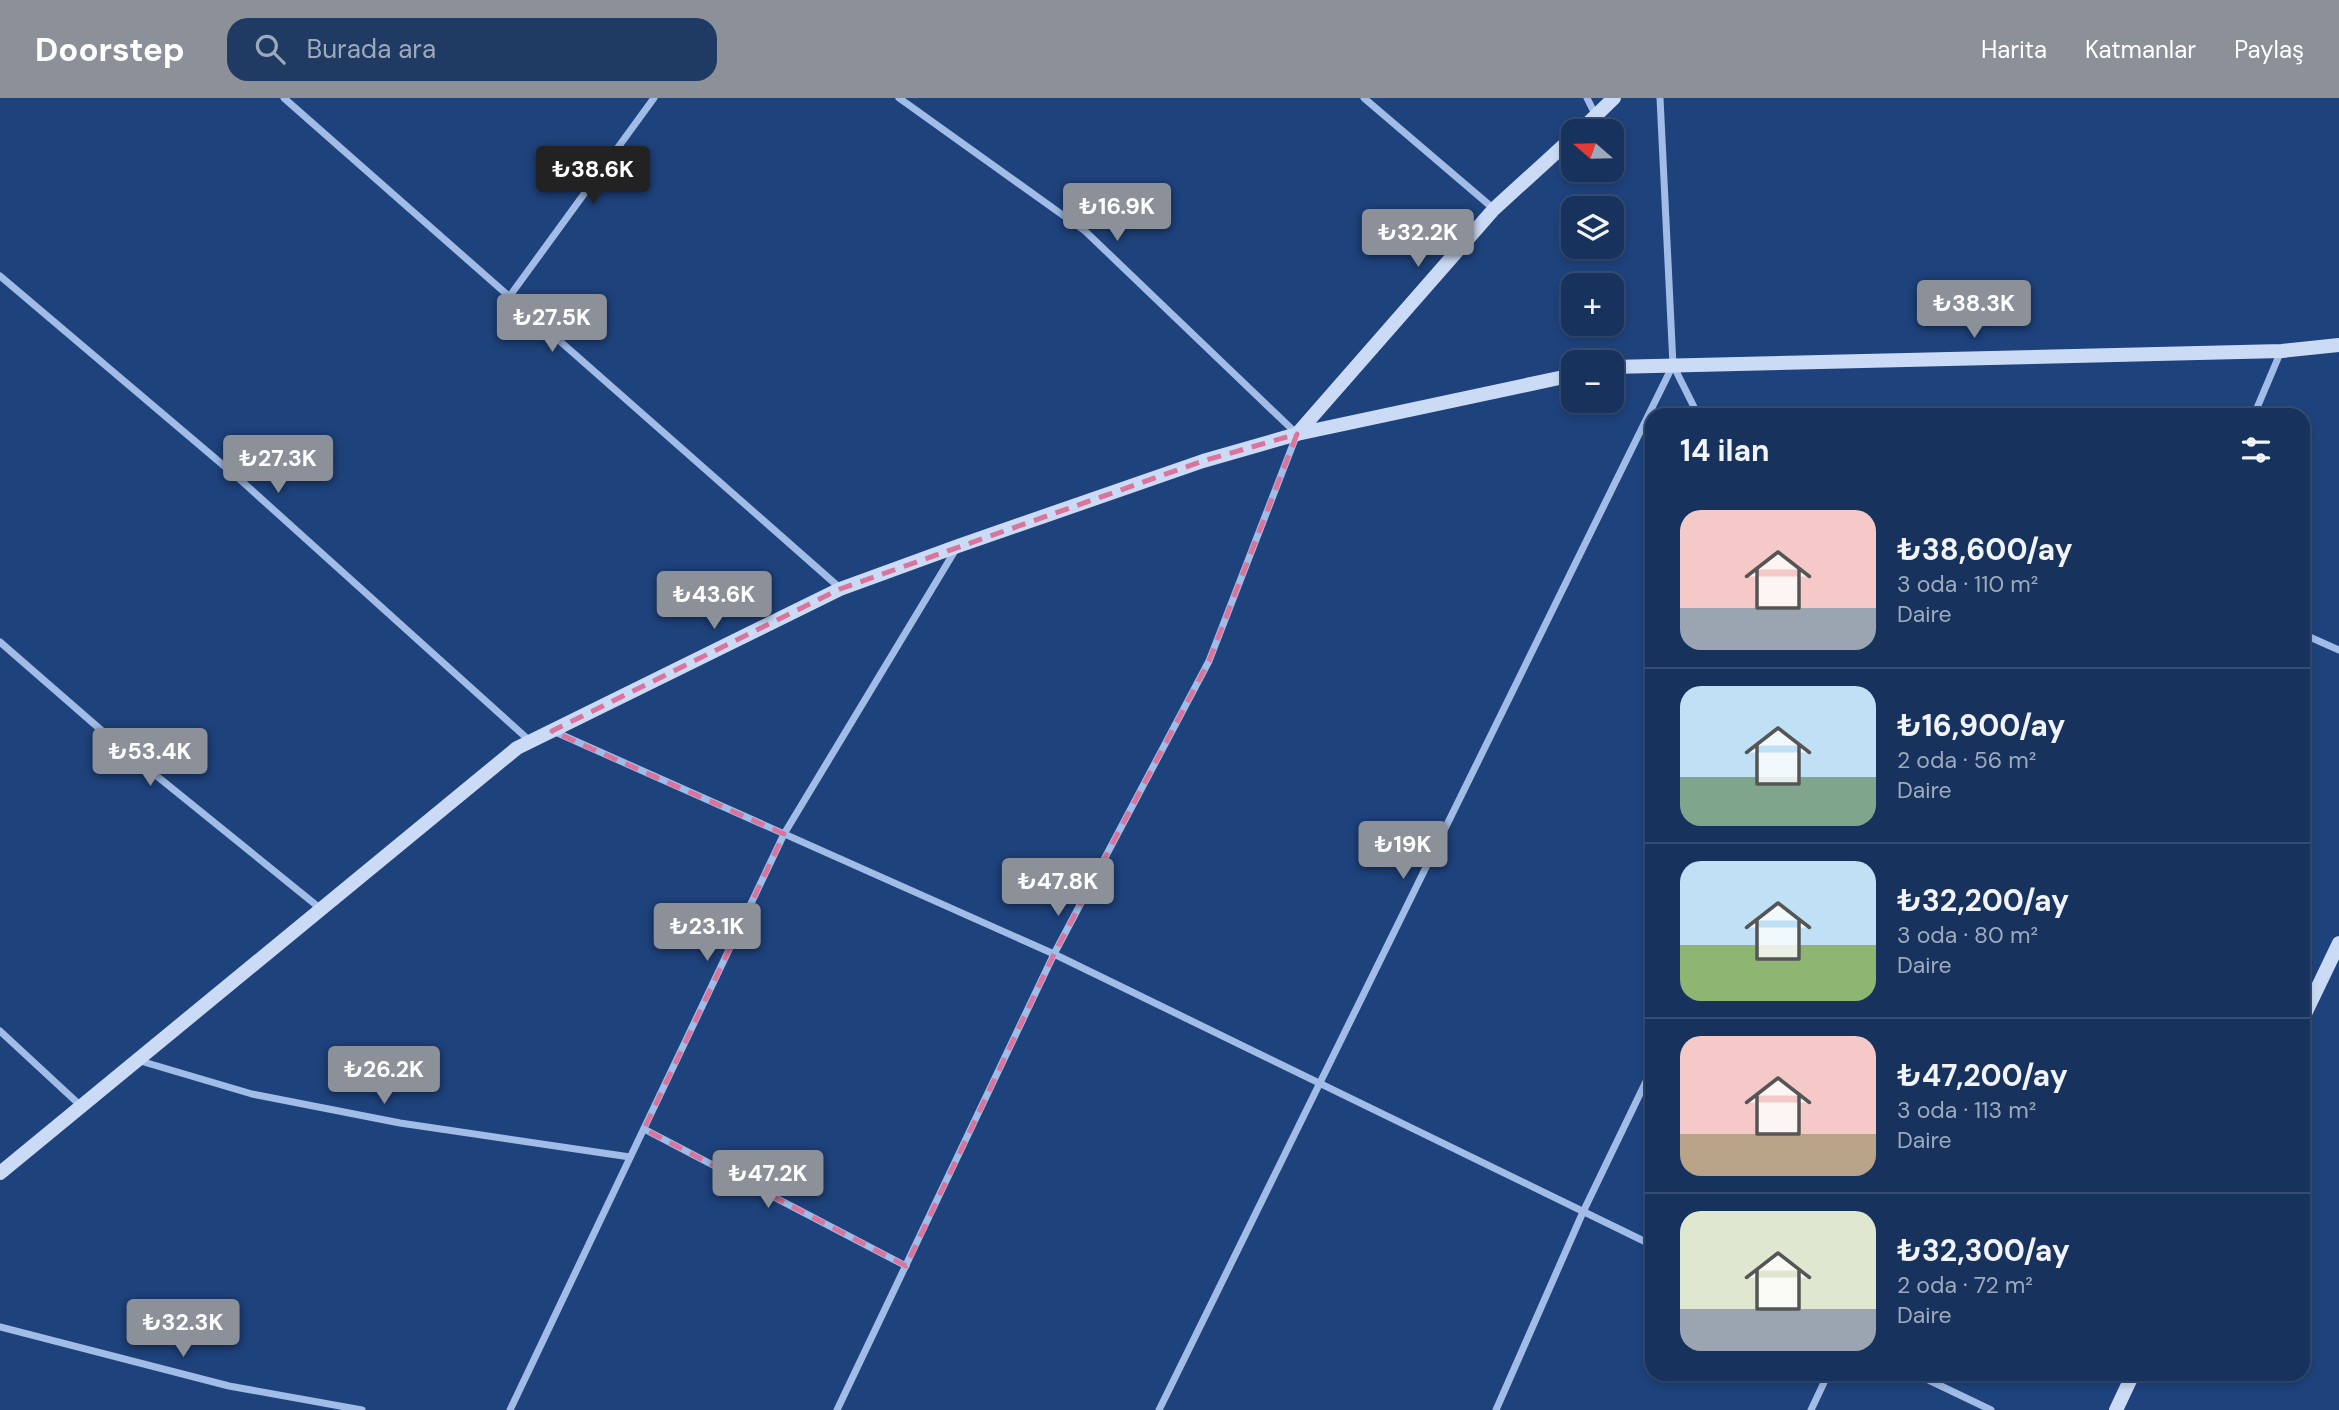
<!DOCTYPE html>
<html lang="tr">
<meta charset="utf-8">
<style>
body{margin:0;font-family:"DM Sans",sans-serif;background:#1f3a63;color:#f1f3f6;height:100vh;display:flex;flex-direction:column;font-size:26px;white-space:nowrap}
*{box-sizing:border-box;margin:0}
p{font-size:23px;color:#9eaabc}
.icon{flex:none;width:38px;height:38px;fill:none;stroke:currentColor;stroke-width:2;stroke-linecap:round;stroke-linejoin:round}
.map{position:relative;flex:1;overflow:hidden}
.panel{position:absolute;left:1645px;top:310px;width:665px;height:973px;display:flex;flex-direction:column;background:#16325d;border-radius:21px;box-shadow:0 4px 10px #0003,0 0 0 2px #354d72}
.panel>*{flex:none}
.needle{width:46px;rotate:290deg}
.tools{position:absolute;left:1561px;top:21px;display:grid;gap:14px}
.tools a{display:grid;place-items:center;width:63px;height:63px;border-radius:14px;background:#16325d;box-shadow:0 4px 10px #0003,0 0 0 2px #354d72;font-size:35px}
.price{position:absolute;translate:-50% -60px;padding:0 16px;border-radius:7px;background:#8c9099;color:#fff;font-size:23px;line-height:46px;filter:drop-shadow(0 2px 4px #0008)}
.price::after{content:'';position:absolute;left:50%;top:42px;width:21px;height:16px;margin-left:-10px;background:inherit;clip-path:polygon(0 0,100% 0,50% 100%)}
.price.selected{background:#222;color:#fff}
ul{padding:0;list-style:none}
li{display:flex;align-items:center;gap:21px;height:175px;padding:0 35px}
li+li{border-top:2px solid #354d72}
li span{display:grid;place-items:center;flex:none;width:196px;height:140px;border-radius:21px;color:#555}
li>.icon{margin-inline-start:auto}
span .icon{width:84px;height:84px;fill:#fffc;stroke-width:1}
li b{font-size:30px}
h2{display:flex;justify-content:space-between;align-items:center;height:84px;padding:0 35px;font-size:30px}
header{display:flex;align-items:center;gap:42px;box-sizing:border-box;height:98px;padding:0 35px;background:#8c9099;color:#fff}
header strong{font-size:33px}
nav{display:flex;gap:38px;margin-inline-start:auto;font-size:24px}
.search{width:490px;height:63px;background:#1f3a63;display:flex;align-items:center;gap:18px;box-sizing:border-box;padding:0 24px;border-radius:21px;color:#9eaabc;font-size:26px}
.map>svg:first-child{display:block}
</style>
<header>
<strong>Doorstep</strong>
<div class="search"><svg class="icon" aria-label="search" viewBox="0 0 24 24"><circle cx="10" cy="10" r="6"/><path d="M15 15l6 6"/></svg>Burada ara</div>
<nav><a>Harita</a><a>Katmanlar</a><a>Paylaş</a></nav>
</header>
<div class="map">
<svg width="2339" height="1312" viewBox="0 0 2339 1312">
<rect width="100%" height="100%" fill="#1e427c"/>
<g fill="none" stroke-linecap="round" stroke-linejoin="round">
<g stroke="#a1bce7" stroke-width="7">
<polyline points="284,0 840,490"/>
<polyline points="1364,0 1494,111"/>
<polyline points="1587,0 1596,18"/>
<polyline points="1660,0 1673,267 1698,317"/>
<polyline points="0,178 236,378 530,643"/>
<polyline points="509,199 654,0"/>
<polyline points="2254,317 2281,253"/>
<polyline points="2303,536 2339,552"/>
<polyline points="0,544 116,645 321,811"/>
<polyline points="553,633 1054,856 1652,1147"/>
<polyline points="0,933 81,1008"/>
<polyline points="137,962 252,996 400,1025 630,1059"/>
<polyline points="644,1031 906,1168"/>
<polyline points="0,1229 229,1288 362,1312"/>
<polyline points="1916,1276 1991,1312"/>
<polyline points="510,1312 784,736 956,451"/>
<polyline points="837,1312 1054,856 1209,563 1297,336 1085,133 899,0"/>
<polyline points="1159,1312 1673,267"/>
<polyline points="1496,1312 1583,1114 1652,971"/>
<polyline points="1811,1312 1828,1276"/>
</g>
<g stroke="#cbdbf6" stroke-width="14">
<polyline points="1580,33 1614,0"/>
<polyline points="1612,269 2282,253 2339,247"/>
<polyline points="1297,336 1494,111 1573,39"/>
<polyline points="2303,920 2339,845"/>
<polyline points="0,1075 517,650 840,491 958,448 1203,363 1297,336 1573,277"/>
<polyline points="2116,1312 2133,1276"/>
</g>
</g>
<path fill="none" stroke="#da749d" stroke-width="5" stroke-dasharray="14 9" stroke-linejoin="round" d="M1297 336 1209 563 1054 856 906 1168 644 1031 784 736 552 633 840 491 1203 363Z"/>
</svg>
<div class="tools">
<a><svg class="needle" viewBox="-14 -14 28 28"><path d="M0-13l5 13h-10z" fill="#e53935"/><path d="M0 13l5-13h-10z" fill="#9eaabc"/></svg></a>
<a><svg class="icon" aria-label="layers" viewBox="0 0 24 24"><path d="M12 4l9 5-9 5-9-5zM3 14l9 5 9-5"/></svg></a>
<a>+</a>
<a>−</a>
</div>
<b class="price selected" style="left:593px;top:108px">₺38.6K</b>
<b class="price" style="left:1117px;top:145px">₺16.9K</b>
<b class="price" style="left:1418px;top:171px">₺32.2K</b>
<b class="price" style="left:1974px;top:242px">₺38.3K</b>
<b class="price" style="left:552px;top:256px">₺27.5K</b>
<b class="price" style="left:278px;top:397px">₺27.3K</b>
<b class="price" style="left:714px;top:533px">₺43.6K</b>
<b class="price" style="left:150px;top:690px">₺53.4K</b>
<b class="price" style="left:1403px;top:783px">₺19K</b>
<b class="price" style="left:1058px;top:820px">₺47.8K</b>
<b class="price" style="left:707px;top:865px">₺23.1K</b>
<b class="price" style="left:384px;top:1008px">₺26.2K</b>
<b class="price" style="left:768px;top:1112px">₺47.2K</b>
<b class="price" style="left:183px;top:1261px">₺32.3K</b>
<section class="panel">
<h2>14 ilan<svg class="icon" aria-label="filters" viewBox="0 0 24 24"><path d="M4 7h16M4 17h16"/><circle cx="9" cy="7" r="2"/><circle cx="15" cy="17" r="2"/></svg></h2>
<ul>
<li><span style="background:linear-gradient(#f6c9c9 70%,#9aa5b1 0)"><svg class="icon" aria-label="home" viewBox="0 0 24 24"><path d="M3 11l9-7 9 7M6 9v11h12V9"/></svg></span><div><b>₺38,600/ay</b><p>3 oda · 110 m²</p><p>Daire</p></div></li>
<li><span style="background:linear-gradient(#bfe0f5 65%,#7fa58c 0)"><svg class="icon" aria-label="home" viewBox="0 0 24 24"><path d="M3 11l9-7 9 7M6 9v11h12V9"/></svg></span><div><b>₺16,900/ay</b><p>2 oda · 56 m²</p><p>Daire</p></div></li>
<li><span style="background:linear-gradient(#bfe0f5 60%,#8fb573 0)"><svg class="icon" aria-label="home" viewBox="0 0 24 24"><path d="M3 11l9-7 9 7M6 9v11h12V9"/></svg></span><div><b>₺32,200/ay</b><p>3 oda · 80 m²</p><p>Daire</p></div></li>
<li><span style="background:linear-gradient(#f6c9c9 70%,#b9a48a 0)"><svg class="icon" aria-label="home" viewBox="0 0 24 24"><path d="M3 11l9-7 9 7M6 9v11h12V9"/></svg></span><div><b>₺47,200/ay</b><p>3 oda · 113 m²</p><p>Daire</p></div></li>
<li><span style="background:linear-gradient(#dfe7d0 70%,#9aa5b1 0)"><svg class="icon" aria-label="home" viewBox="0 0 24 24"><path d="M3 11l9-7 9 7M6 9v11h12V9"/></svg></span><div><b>₺32,300/ay</b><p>2 oda · 72 m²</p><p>Daire</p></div></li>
</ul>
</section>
</div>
